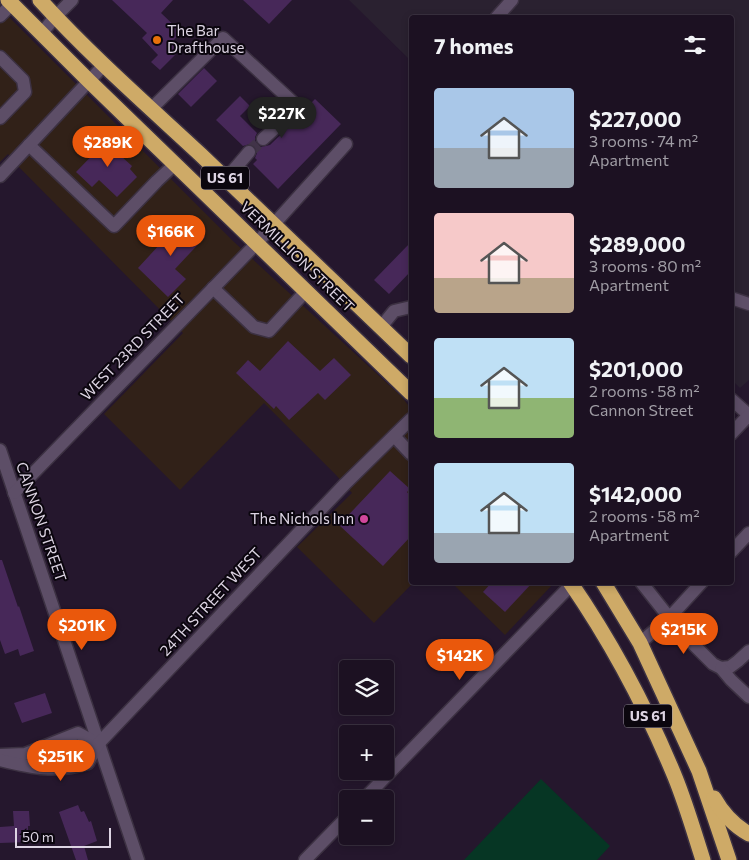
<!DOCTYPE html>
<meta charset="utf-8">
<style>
body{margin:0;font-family:Commissioner,sans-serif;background:#291f2f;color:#f1f3f6;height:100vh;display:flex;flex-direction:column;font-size:19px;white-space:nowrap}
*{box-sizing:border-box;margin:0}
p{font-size:16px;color:#a09da5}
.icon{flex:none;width:28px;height:28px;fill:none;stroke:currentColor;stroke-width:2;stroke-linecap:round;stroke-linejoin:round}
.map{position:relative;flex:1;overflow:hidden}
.panel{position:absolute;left:409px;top:15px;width:325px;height:570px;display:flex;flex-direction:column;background:#1c1122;border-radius:5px;box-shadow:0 2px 8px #0003,0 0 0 1px #3a3140}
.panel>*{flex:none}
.controls{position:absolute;left:339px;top:660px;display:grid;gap:10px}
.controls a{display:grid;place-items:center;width:55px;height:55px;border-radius:5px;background:#1c1122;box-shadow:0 2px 8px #0003,0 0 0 1px #3a3140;font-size:25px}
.scale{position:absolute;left:15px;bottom:12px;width:96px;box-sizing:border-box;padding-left:5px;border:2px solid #ddd4e3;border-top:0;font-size:14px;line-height:18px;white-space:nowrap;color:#ddd4e3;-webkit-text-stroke:4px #0b060e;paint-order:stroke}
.price{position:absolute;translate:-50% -42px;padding:0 11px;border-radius:18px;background:#ea580c;color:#fff;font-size:16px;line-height:32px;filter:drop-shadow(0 1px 2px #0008)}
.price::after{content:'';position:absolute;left:50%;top:30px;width:15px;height:11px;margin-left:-8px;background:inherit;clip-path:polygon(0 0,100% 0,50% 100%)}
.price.current{background:#222;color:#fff}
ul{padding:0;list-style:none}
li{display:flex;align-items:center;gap:15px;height:125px;padding:0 25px}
li span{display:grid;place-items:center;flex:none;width:140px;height:100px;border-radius:5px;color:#555}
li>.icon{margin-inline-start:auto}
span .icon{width:60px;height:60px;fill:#fffc;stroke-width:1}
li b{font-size:21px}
h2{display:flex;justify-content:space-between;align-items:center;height:60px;padding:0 25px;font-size:21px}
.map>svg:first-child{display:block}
</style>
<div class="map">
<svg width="749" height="860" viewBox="0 0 749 860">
<rect width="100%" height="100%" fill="#25172d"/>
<g fill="#312118">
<polygon points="0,8 233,241 402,397 411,409 411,582 413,583 374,623 297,547 352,493 336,475 264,403 180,490 104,414 183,333 14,162 8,154 0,162"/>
<polygon points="452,583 554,583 505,635"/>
</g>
<polygon fill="#2a2130" points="349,0 749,0 749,380 740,388 731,379 731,18 411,18 411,61"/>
<polygon fill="#063624" points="541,779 610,846 597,860 464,860"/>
<g fill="#472859">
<polygon points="112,0 173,0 161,13 181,32 173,41 181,49 160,70 151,62 158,55 142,38 147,33"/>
<polygon points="243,0 292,0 269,24"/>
<polygon points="204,68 217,81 191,107 178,94"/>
<polygon points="240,96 250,106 240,116 257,133 255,137 255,141 257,145 261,147 270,145 303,113 306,108 315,99 341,124 278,189 253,164 257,160 255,158 257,153 255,146 250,144 243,146 216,120"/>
<polygon points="110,137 125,151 121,156 132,166 130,169 137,177 117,197 99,180 92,187 76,172"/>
<polygon points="184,218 205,237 175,269 186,279 168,297 138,268"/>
<polygon points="411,242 411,271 389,294 374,280"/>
<polygon points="288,341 320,371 334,358 351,375 325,400 318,393 289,420 276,406 274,409 236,373 248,360 260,371"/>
<polygon points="390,471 410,489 407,492 411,497 411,536 383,566 339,525"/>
<polygon points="0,560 2,560 18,607 19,606 34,651 20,656 18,649 5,654 0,640"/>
<polygon points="492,582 533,582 505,612 483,592"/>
<polygon points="45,693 52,713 22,723 14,703"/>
<polygon points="78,805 81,812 84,811 89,822 91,821 97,841 84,846 88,860 76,860 59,812"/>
<polygon points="13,811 29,811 30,826 28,826 28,842 0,843 0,827 14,826"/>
</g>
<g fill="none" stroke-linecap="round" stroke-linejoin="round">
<polyline stroke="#413348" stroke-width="12" stroke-dasharray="12 6" stroke-linecap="butt" points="249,152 263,139"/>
<defs>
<g id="minor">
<polyline points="0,16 12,4"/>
<polyline points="496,18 512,0"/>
<polyline points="41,34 55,17 72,0"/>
<polyline points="0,57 23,80 25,92 0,118"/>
<polyline points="151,109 223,38 298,107 263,139"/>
<polyline points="29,145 114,226 157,181 175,164"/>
<polyline points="0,176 104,65"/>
<polyline points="226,179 249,152"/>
<polyline points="213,288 254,327 269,331 306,291"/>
<polyline points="731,298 749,304"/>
<polyline points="381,327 394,311 411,307"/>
<polyline points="731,399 749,415"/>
<polyline points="731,434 749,415"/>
<polyline points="394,436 411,454"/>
<polyline points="0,450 138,860"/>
<polyline points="14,493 257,243 346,144"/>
<polyline points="731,552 749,533"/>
<polyline points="641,582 679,630 713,664 721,668 730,667 738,661 749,651"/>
<polyline points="640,643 670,617 702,582"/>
<polyline points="721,668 731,680 749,697"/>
<polyline points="0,755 25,754 78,733 98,744"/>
<path d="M0 760C33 768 55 773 88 763L98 744 345 484 411 419"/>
<polyline points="364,799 574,582"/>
<polyline points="305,860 348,816"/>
</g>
<g id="highway">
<polyline points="8,0 89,81 411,393"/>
<path d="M40 0C90 55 146 104 201 155 271 222 341 289 411 356"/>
<path d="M570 582C612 643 647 709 675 777 686 804 694 832 703 860"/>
<polyline points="603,582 640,643 699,771 729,860"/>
<path d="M714 798C723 814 733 825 749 834"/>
</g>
</defs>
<use href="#minor" stroke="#3c3142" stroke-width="15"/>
<use href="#highway" stroke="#3c3142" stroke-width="18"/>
<use href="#minor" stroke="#5d4e67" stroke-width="12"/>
<use href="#highway" stroke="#ceaa67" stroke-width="15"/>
</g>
<circle fill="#e8710a" stroke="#0b060e" stroke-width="2" cx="157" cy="40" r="5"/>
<circle fill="#d1479c" stroke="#0b060e" stroke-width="2" cx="364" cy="519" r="5"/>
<g text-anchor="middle" stroke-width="4" stroke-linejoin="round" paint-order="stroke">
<g fill="#0b060e" stroke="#9e96a3" stroke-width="1">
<rect x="201" y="166.5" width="48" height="23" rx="4"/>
<rect x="624" y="704.5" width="48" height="23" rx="4"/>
</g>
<g font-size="14" font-weight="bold" fill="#ddd4e3">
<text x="225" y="183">US 61</text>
<text x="648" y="721">US 61</text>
</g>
<g font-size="15" fill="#ddd4e3" stroke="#0b060e" text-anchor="start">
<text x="167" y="36">The Bar<tspan x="167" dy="17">Drafthouse</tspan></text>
<text x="354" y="524" text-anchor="end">The Nichols Inn</text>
</g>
<g font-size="15" fill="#ddd4e3" stroke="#0b060e">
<text transform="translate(297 257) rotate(44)" y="5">VERMILLION STREET</text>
<text transform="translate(133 347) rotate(-46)" y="5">WEST 23RD STREET</text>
<text transform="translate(41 522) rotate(71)" y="5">CANNON STREET</text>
<text transform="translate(211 602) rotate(-47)" y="5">24TH STREET WEST</text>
</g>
</g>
</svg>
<div class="controls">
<a><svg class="icon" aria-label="layers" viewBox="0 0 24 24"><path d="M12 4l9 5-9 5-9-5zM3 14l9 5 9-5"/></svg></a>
<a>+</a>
<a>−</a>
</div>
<div class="scale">50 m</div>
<b class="price current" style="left:282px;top:139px">$227K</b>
<b class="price" style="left:108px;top:168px">$289K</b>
<b class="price" style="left:171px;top:257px">$166K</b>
<b class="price" style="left:82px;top:651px">$201K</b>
<b class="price" style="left:684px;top:655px">$215K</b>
<b class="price" style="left:460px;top:681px">$142K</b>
<b class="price" style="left:61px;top:782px">$251K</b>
<section class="panel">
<h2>7 homes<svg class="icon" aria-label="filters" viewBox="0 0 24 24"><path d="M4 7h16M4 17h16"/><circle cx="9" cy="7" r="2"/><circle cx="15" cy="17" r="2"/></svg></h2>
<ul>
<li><span style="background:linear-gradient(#a9c7e8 60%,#9aa5b1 0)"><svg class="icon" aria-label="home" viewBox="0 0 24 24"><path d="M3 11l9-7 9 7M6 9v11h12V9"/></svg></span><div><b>$227,000</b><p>3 rooms · 74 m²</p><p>Apartment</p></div></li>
<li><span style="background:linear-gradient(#f6c9c9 65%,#b9a48a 0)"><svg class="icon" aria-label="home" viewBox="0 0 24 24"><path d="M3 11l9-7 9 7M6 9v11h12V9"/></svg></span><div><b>$289,000</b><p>3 rooms · 80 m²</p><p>Apartment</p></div></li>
<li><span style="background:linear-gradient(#bfe0f5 60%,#8fb573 0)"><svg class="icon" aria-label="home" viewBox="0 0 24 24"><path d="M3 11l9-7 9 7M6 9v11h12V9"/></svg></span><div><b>$201,000</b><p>2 rooms · 58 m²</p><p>Cannon Street</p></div></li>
<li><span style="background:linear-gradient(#bfe0f5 70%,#9aa5b1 0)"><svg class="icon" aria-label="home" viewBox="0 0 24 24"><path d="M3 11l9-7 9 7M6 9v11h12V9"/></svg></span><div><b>$142,000</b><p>2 rooms · 58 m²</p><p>Apartment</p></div></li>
</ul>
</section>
</div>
